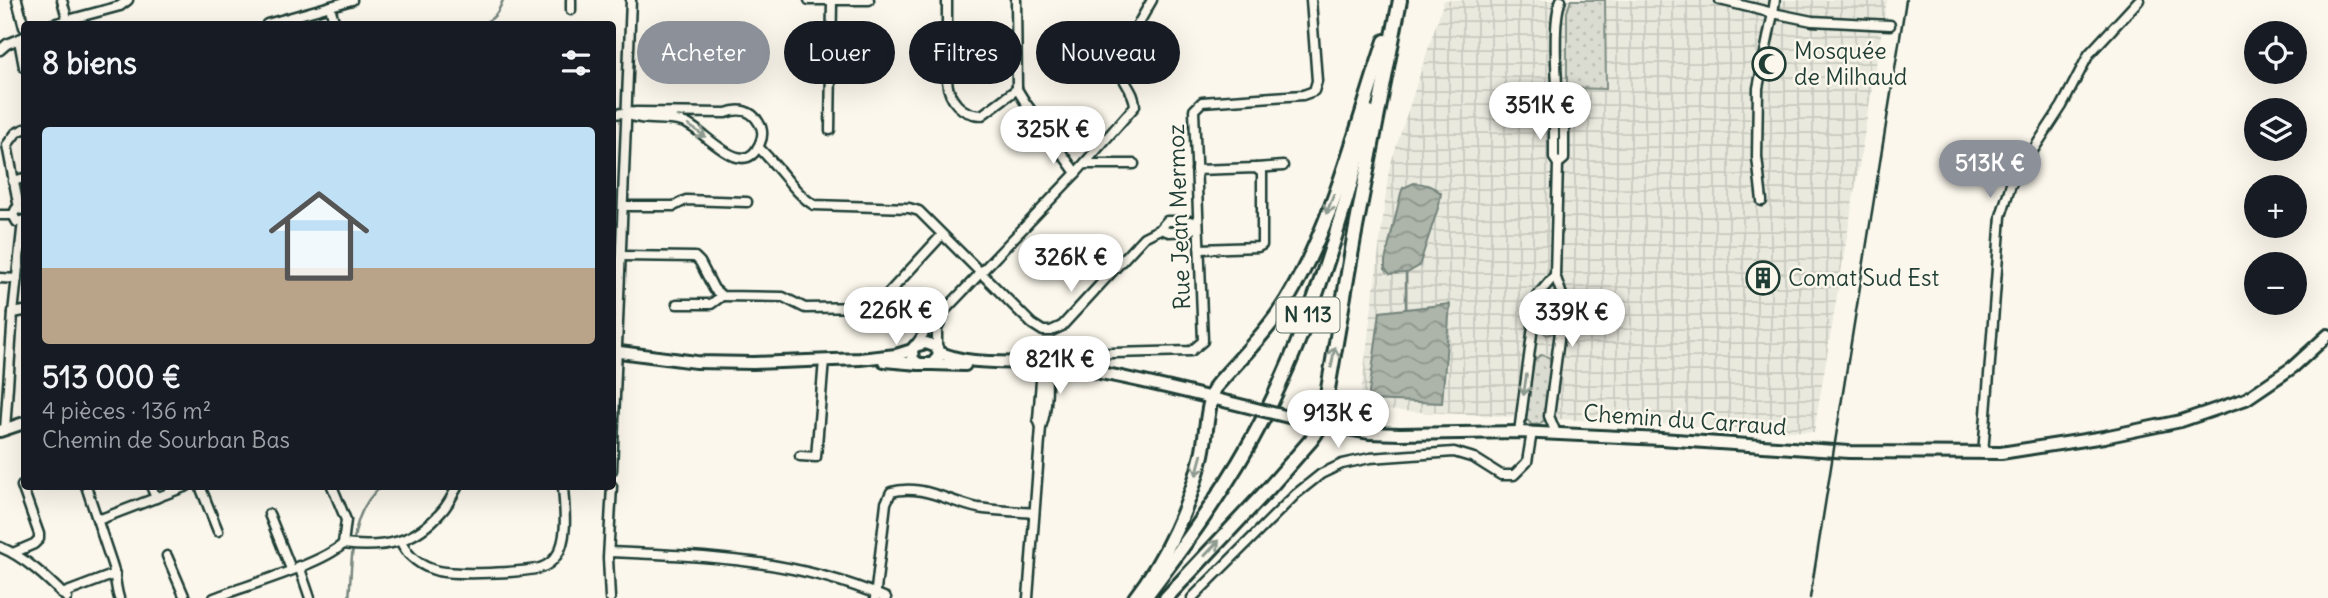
<!DOCTYPE html>
<html lang="fr">
<meta charset="utf-8">
<style>
body{margin:0;font-family:Delius,sans-serif;background:#20242c;color:#f1f3f6;height:100vh;display:flex;flex-direction:column;font-size:26px;white-space:nowrap}
*{box-sizing:border-box;margin:0}
p{font-size:23px;color:#9ea1a6}
.icon{flex:none;width:38px;height:38px;fill:none;stroke:currentColor;stroke-width:2;stroke-linecap:round;stroke-linejoin:round}
.map{position:relative;flex:1;overflow:hidden}
.sheet{position:absolute;left:21px;top:21px;width:595px;height:469px;display:flex;flex-direction:column;background:#171b24;border-radius:7px;box-shadow:0 7px 28px #0002}
.sheet>*{flex:none}
.guide{position:absolute;left:637px;top:21px;width:665px;height:63px;display:flex;gap:14px}
.controls{position:absolute;left:2244px;top:21px;display:grid;gap:14px}
.controls a{display:grid;place-items:center;width:63px;height:63px;border-radius:50%;background:#171b24;box-shadow:0 7px 28px #0002;font-size:35px}
.price{position:absolute;translate:-50% -60px;padding:0 16px;border-radius:24px;background:#fff;color:#222;font-size:23px;line-height:46px;filter:drop-shadow(0 2px 4px #0008)}
.price::after{content:'';position:absolute;left:50%;top:42px;width:21px;height:16px;margin-left:-10px;background:inherit;clip-path:polygon(0 0,100% 0,50% 100%)}
.price.current{background:#8c9099;color:#fff}
ul{padding:0;list-style:none}
li{display:grid;align-content:center;gap:14px;height:371px;padding:0 21px}
li span{display:grid;place-items:center;height:217px;border-radius:7px;color:#555}
li>.icon{margin-inline-start:auto}
span .icon{width:126px;height:126px;fill:#fffc;stroke-width:1}
li b{font-size:30px}
h2{display:flex;justify-content:space-between;align-items:center;height:84px;padding:0 21px;font-size:30px}
.chip{padding:0 24px;border-radius:32px;background:#171b24;box-shadow:0 7px 28px #0002;font-size:24px;line-height:63px}
.chip.current{background:#8c9099;color:#fff}
.map>svg:first-child{display:block}
</style>
<div class="map">
<svg width="2328" height="598" viewBox="0 0 2328 598">
<defs>
<pattern id="industrial-grid" width="8" height="8" patternUnits="userSpaceOnUse" patternTransform="scale(1.75)"><rect width="8" height="8" fill="#eae9de"/><path d="M0 4h8M4 0v8" fill="none" stroke="#c8c9bf"/></pattern>
<pattern id="grass-dots" width="8" height="8" patternUnits="userSpaceOnUse" patternTransform="scale(1.75)"><rect width="8" height="8" fill="#dbdcd1"/><path d="M2 2h.1M6 6h.1" fill="none" stroke="#bcbeb4" stroke-width="1.8" stroke-linecap="round"/></pattern>
<pattern id="water-waves" width="16" height="10" patternUnits="userSpaceOnUse" patternTransform="scale(1.75)"><rect width="16" height="10" fill="#adb4aa"/><path d="M0 5q4-4 8 0t8 0" fill="none" stroke="#8c948b"/></pattern>
</defs>
<rect width="100%" height="100%" fill="#fbf7ec"/>
<filter id="ink" filterUnits="userSpaceOnUse"><feTurbulence type="fractalNoise" baseFrequency=".0143" numOctaves="2"/><feDisplacementMap in="SourceGraphic" scale="14" xChannelSelector="R" yChannelSelector="G"/><feConvolveMatrix kernelMatrix="1 2 1 2 8 2 1 2 1" color-interpolation-filters="sRGB"/></filter>
<g filter="url(#ink)">
<polygon fill="url(#industrial-grid)" points="1444,0 1887,0 1814,432 1359,409 1389,169"/>
<g fill="url(#grass-dots)" stroke="#7d8c82" stroke-width="2">
<polygon points="1571,0 1605,0 1606,89 1567,88 1567,12"/>
<polygon points="1555,296 1559,302 1557,327 1554,333 1547,335 1538,328 1542,302 1546,297"/>
<polygon points="1541,355 1549,357 1552,367 1545,419 1540,424 1532,425 1526,419 1533,364 1534,360"/>
</g>
<g fill="url(#water-waves)" stroke="#74847b" stroke-width="2">
<path d="M1414 183C1425 183 1433 186 1441 193L1439 205 1419 266 1407 273 1390 274 1385 269V261L1401 193 1403 188Z"/>
<polygon points="1450,304 1442,403 1368,400 1380,312"/>
</g>
<g fill="none" stroke-linecap="round" stroke-linejoin="round">
<g stroke="#74847b" stroke-width="2.5">
<path d="M480 24C494 20 498 13 503 0"/>
<polyline points="1406,273 1406,308"/>
<path d="M349 598C353 559 348 512 382 486"/>
</g>
<defs>
<g id="street">
<polyline points="17,0 24,27"/>
<polyline points="62,0 68,22"/>
<polyline points="809,0 869,0"/>
<path d="M947 0V81C949 100 961 115 982 115L1017 89"/>
<polyline points="1720,0 1773,13 1775,0"/>
<polyline points="330,7 335,24"/>
<polyline points="571,10 571,0"/>
<polyline points="53,24 120,6 128,0"/>
<polyline points="267,24 352,0"/>
<polyline points="19,40 24,67"/>
<polyline points="0,50 7,44 24,37"/>
<polyline points="1089,55 1120,54"/>
<path d="M612 114 637 112 726 113C739 108 752 110 759 123 763 129 763 137 760 143 743 183 705 130 685 123 666 116 645 123 626 114"/>
<polyline points="830,130 832,1"/>
<path d="M758 147C776 163 795 194 814 205L909 208 919 211 1032 324 1043 331H1051L1062 326 1144 237 1160 229 1167 221H1190L1198 225"/>
<polyline points="1085,164 1134,164"/>
<path d="M1558 164 1564 159V126L1559 122C1558 94 1551 22 1561 0"/>
<polyline points="1256,168 1283,166"/>
<polyline points="1196,170 1256,168 1262,173 1262,245 1258,247 1200,249"/>
<path d="M1076 173 1135 106C1135 89 1117 78 1118 59L1152 0"/>
<polyline points="13,181 24,178"/>
<polyline points="1762,201 1757,157 1758,88 1773,13 1812,21 1890,25"/>
<polyline points="623,206 674,206 686,200 747,202"/>
<polyline points="19,208 7,145 16,133 24,129"/>
<polyline points="24,210 16,209 13,215 17,222 24,220"/>
<polyline points="0,215 13,215"/>
<polyline points="1160,229 1169,232 1190,231 1196,225"/>
<polyline points="622,256 695,257 700,262 714,289 722,296 783,297 805,308 868,307 885,297 942,235"/>
<polyline points="0,278 17,279"/>
<polyline points="677,304 711,304 722,296"/>
<polyline points="13,313 24,311"/>
<polyline points="915,346 926,330 1076,173 1025,102 1017,89 1016,0"/>
<polyline points="937,347 937,329 943,317"/>
<polyline points="1055,365 1075,354 1191,351 1203,341 1194,110 1202,102 1303,95 1314,91 1317,81 1311,0"/>
<polyline points="1041,427 1038,419 1042,368"/>
<polyline points="5,430 13,313 23,221"/>
<polyline points="1519,432 1537,296 1555,275"/>
<polyline points="1556,433 1549,416 1564,301 1555,275 1558,164 1554,158 1554,127 1559,122"/>
<polyline points="1983,454 2001,216 2011,184 2062,106 2089,54 2139,0"/>
<polyline points="800,456 816,457 824,360"/>
<polyline points="612,470 631,0"/>
<path d="M86 486 112 564C116 575 115 586 119 598"/>
<polyline points="151,486 156,498"/>
<polyline points="200,486 218,531"/>
<polyline points="332,486 346,520 343,544"/>
<polyline points="269,514 291,569"/>
<polyline points="98,520 187,486"/>
<path d="M401 542C408 557 422 567 438 571 459 575 520 573 540 568 547 566 553 561 557 555 569 538 564 506 563 486"/>
<path d="M343 544C385 549 415 543 443 510 449 503 453 494 458 486"/>
<path d="M0 547C25 557 48 579 67 598"/>
<path d="M609 552C705 556 797 559 886 598"/>
<polyline points="13,553 34,544 39,539 39,534 22,486"/>
<polyline points="167,556 185,598"/>
<polyline points="299,566 310,598"/>
<polyline points="62,594 115,574"/>
<path d="M214 598C245 586 322 564 343 544"/>
<polyline points="610,598 608,558 612,486"/>
<path d="M875 598 886 503 891 492C921 483 949 502 978 508 996 511 1015 511 1034 513"/>
<path d="M1028 598 1041 427C1047 411 1049 381 1044 364"/>
<polyline points="1192,598 1296,494 1321,474 1342,464 1370,458 1454,452 1474,458 1501,475 1514,475 1527,462 1532,432"/>
</g>
<g id="secondary">
<polygon points="926,343 937,347 939,356 932,364 919,364 913,360 912,350 915,346"/>
<polyline points="612,351 696,362 753,363 860,359 896,355 912,350"/>
<path d="M939 352C974 368 1018 359 1056 365 1114 374 1171 388 1228 402"/>
<polyline points="884,361 919,364"/>
<polyline points="932,364 965,365"/>
<polyline points="1305,421 1369,433 1400,434 1519,432 1661,439 1849,452 2001,453 2104,437 2181,421 2246,399 2293,367 2328,335"/>
<polyline points="0,431 24,423"/>
</g>
<g id="primary">
<path d="M1148 593C1190 538 1231 481 1263 419 1312 323 1343 217 1370 112"/>
<path d="M1135 598C1166 558 1190 505 1202 455 1207 433 1206 407 1216 386 1240 358 1268 331 1287 300 1334 221 1356 128 1385 41"/>
<polyline points="1166,598 1269,488 1312,439 1322,424 1354,238 1400,0"/>
</g>
</defs>
<use href="#street" stroke="#1f3d34" stroke-width="13"/>
<use href="#secondary" stroke="#1f3d34" stroke-width="16"/>
<use href="#primary" stroke="#1f3d34" stroke-width="18"/>
<use href="#street" stroke="#fbf7ec" stroke-width="8"/>
<use href="#secondary" stroke="#fbf7ec" stroke-width="10"/>
<use href="#primary" stroke="#fbf7ec" stroke-width="12"/>
<polyline stroke="#1f3d34" stroke-width="2.5" points="1810,598 1906,0"/>
<defs>
<polyline id="secondary-bridge" points="1228,402 1305,421"/>
</defs>
<use href="#secondary-bridge" stroke="#1f3d34" stroke-width="16" stroke-linecap="butt"/>
<use href="#secondary-bridge" stroke="#fbf7ec" stroke-width="10"/>
</g>
<defs><path id="oneway-shaft" d="M-6 0H5M1.5-3L5.5 0L1.5 3" fill="none" stroke-width="1.6" stroke-linecap="round" stroke-linejoin="round" transform="scale(1.75)"/></defs>
<g stroke="#8d9a90">
<use href="#oneway-shaft" transform="translate(697 131) rotate(34)"/>
<use href="#oneway-shaft" transform="translate(1330 204) rotate(111)"/>
<use href="#oneway-shaft" transform="translate(1333 357) rotate(-80)"/>
<use href="#oneway-shaft" transform="translate(1525 385) rotate(98)"/>
<use href="#oneway-shaft" transform="translate(1199 465) rotate(105)"/>
<use href="#oneway-shaft" transform="translate(1212 548) rotate(-47)"/>
</g>
</g>
<defs>
<symbol id="mosque-ring" viewBox="-11 -11 22 22"><circle r="9.5" fill="#fbf7ec" stroke="#1f3d34" stroke-width="1.5"/><path d="M3.5-4.9A6 6 0 1 0 3.5 4.9A5 5 0 1 1 3.5-4.9Z" fill="#1f3d34"/></symbol>
<symbol id="building-ring" viewBox="-11 -11 22 22"><circle r="9.5" fill="#fbf7ec" stroke="#1f3d34" stroke-width="1.5"/><path d="M-4-6H4V6H1V3H-1V6H-4ZM-2.5-4.3h1.7v1.8h-1.7ZM.8-4.3h1.7v1.8H.8ZM-2.5-1h1.7V.8h-1.7ZM.8-1h1.7V.8H.8Z" fill="#1f3d34"/></symbol>
</defs>
<g fill-rule="evenodd">
<use href="#mosque-ring" x="1750" y="45" width="38" height="38"/>
<use href="#building-ring" x="1744" y="259" width="38" height="38"/>
</g>
<g text-anchor="middle" stroke-width="5" stroke-linejoin="round" paint-order="stroke">
<rect fill="#fbf7ec" stroke="#61756b" stroke-width="2" x="1276.5" y="297.5" width="63" height="35" rx="5"/>
<g font-size="21" font-weight="bold" fill="#1f3d34">
<text x="1308" y="322">N 113</text>
</g>
<g font-size="23" fill="#1f3d34" stroke="#fbf7ec" text-anchor="start">
<text x="1794" y="59">Mosquée<tspan x="1794" dy="26">de Milhaud</tspan></text>
<text x="1788" y="286">Comat Sud Est</text>
</g>
<g font-size="23" fill="#1f3d34" stroke="#fbf7ec">
<text transform="translate(1179 217) rotate(-92)" y="8">Rue Jean Mermoz</text>
<text transform="translate(1685 420) rotate(4)" y="8">Chemin du Carraud</text>
</g>
</g>
</svg>
<div class="controls">
<a><svg class="icon" aria-label="locate" viewBox="0 0 24 24"><circle cx="12" cy="12" r="6"/><path d="M12 2v4M12 18v4M2 12h4M18 12h4"/></svg></a>
<a><svg class="icon" aria-label="layers" viewBox="0 0 24 24"><path d="M12 4l9 5-9 5-9-5zM3 14l9 5 9-5"/></svg></a>
<a>+</a>
<a>−</a>
</div>
<b class="price" style="left:1540px;top:142px">351K €</b>
<b class="price" style="left:1053px;top:166px">325K €</b>
<b class="price current" style="left:1990px;top:200px">513K €</b>
<b class="price" style="left:1071px;top:294px">326K €</b>
<b class="price" style="left:896px;top:347px">226K €</b>
<b class="price" style="left:1572px;top:349px">339K €</b>
<b class="price" style="left:1060px;top:396px">821K €</b>
<b class="price" style="left:1338px;top:450px">913K €</b>
<div class="guide">
<a class="chip current">Acheter</a>
<a class="chip">Louer</a>
<a class="chip">Filtres</a>
<a class="chip">Nouveau</a>
</div>
<section class="sheet">
<h2>8 biens<svg class="icon" aria-label="filters" viewBox="0 0 24 24"><path d="M4 7h16M4 17h16"/><circle cx="9" cy="7" r="2"/><circle cx="15" cy="17" r="2"/></svg></h2>
<ul>
<li><span style="background:linear-gradient(#bfe0f5 65%,#b9a48a 0)"><svg class="icon" aria-label="home" viewBox="0 0 24 24"><path d="M3 11l9-7 9 7M6 9v11h12V9"/></svg></span><div><b>513 000 €</b><p>4 pièces · 136 m²</p><p>Chemin de Sourban Bas</p></div></li>
</ul>
</section>
</div>
